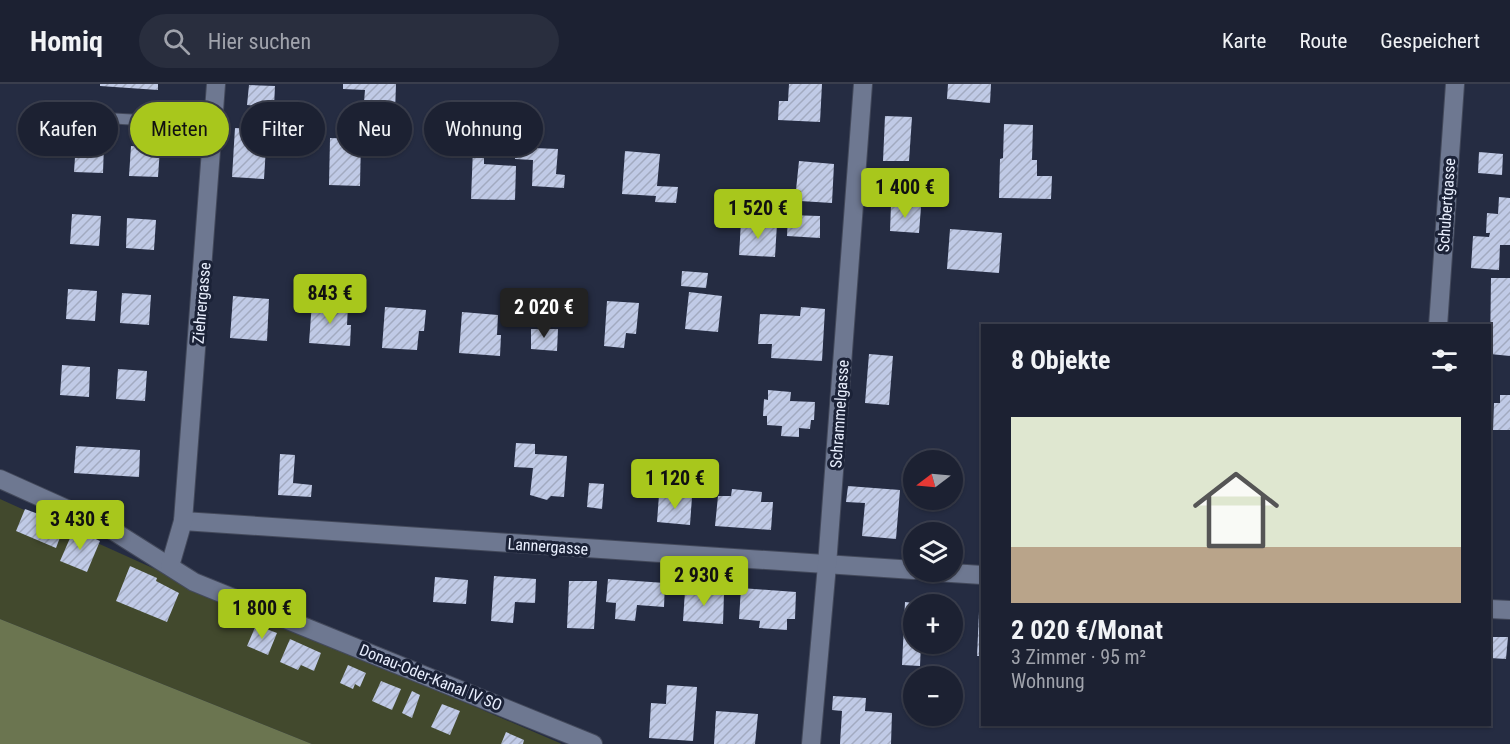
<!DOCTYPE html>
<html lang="de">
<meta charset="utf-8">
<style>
body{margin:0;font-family:"Roboto Condensed",sans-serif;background:#292e3e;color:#f1f3f6;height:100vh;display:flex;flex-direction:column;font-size:22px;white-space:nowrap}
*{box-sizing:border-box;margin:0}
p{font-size:20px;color:#a0a3ac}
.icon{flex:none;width:33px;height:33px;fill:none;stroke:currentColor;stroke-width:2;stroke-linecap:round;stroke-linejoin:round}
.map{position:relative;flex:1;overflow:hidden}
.drawer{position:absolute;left:981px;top:240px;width:510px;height:402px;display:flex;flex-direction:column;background:#1c2132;border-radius:0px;box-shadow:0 2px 4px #0004,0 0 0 2px #3a3e4d}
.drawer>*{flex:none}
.top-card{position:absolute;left:18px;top:18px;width:570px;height:54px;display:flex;gap:12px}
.needle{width:39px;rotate:254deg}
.tools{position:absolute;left:903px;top:366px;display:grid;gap:12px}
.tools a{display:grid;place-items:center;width:60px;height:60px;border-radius:50%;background:#1c2132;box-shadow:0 2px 4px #0004,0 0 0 2px #3a3e4d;font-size:30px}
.price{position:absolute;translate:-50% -51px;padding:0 14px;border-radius:6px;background:#a8c71c;color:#111;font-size:20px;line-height:39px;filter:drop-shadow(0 2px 3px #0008)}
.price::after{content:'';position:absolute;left:50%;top:36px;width:18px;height:14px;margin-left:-9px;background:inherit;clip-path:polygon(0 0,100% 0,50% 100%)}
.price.on{background:#222;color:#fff}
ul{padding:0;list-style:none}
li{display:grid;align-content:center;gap:12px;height:318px;padding:0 30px}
li span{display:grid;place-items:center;height:186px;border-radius:0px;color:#555}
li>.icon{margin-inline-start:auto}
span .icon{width:108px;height:108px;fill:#fffc;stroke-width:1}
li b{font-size:26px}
h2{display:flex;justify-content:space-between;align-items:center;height:72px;padding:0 30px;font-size:26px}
.chip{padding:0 21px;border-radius:27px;background:#1c2132;box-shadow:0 2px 4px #0004,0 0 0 2px #3a3e4d;font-size:21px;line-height:54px}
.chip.on{background:#a8c71c;color:#111}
header{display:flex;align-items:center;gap:36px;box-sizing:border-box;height:84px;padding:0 30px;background:#1c2132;border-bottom:2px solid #3a3e4d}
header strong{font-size:28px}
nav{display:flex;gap:33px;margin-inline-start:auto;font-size:21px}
.search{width:420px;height:54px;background:#292e3e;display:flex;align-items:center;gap:15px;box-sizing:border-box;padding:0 21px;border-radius:33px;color:#a0a3ac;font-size:22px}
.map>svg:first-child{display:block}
</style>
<header>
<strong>Homiq</strong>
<div class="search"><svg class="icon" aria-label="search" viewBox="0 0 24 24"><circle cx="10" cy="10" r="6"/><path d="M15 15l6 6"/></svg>Hier suchen</div>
<nav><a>Karte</a><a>Route</a><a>Gespeichert</a></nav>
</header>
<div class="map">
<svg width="1510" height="660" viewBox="0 0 1510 660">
<defs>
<pattern id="building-hatch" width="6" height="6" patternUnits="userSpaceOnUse" patternTransform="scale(1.5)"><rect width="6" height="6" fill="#c0cae6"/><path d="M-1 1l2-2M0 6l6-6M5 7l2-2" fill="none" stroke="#a2aac0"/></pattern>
</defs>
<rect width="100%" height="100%" fill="#252c42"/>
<polygon fill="#42492d" points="0,415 177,495 562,660 312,660 0,535"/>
<polygon fill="#6b7550" points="0,535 312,660 0,660"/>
<g fill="url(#building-hatch)">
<polygon points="100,0 158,0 158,6 100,2"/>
<polygon points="343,0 396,0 395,29 354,27 355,18 364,18 365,6 343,5"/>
<polygon points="789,0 822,0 820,38 778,36 779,17 788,17"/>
<polygon points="948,0 991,0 990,19 947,15"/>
<polygon points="249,1 275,2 274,23 247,21"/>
<polygon points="885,32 912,33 909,77 883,77"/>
<polygon points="508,37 535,39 534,64 558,65 556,90 565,91 564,104 532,102 533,76 515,75 516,55 507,54"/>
<polygon points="1004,40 1033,41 1032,76 1037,76 1037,92 1052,92 1051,115 999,114 1000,75 1003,74"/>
<polygon points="235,44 267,46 264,95 232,93"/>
<polygon points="330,54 361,55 360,102 329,101"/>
<polygon points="76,58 104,60 103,89 74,88"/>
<polygon points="131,62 160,64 158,93 129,92"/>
<polygon points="473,64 484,65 484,80 516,82 515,116 471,115"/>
<polygon points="625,67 660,70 657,102 678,103 676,119 655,118 656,112 622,110"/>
<polygon points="1479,68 1503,70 1502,91 1478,89"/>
<polygon points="799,77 834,80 832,119 800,117 801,107 796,106"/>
<polygon points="1499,113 1510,114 1510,161 1500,161 1499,186 1471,184 1473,152 1489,153 1490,149 1486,149 1487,129 1498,130"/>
<polygon points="891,121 921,123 919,149 890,147"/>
<polygon points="72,130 101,132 99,162 70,160"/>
<polygon points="788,131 820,132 820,154 787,152"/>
<polygon points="127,134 156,136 154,166 126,164"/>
<polygon points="741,138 777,140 775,173 739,171"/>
<polygon points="950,145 1002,149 999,189 947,185"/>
<polygon points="682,187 708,189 706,204 681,202"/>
<polygon points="1491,194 1510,194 1510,272 1490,270"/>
<polygon points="68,205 97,207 95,237 66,235"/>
<polygon points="689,208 722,212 718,248 685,245"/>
<polygon points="122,209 151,211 149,241 120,239"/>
<polygon points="233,212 269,215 267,257 230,254"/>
<polygon points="607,217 639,219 636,250 626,249 624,264 604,262"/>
<polygon points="312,218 348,221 347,241 351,241 350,262 309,259"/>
<polygon points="385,223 426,226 424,247 419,247 417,266 382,264"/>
<polygon points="801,223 825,225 822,277 771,274 772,260 758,260 760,230 800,232"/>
<polygon points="462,228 498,231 497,251 501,251 500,272 459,269"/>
<polygon points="531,245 558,245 557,267 531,265"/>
<polygon points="869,270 893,272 889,321 865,319"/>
<polygon points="62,281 90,283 89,313 60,311"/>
<polygon points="118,285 147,287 145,317 116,315"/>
<polygon points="768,306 791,308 790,317 815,318 814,336 811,336 810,345 799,344 799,353 781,352 782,342 767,341 767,332 763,332 764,315 768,316"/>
<polygon points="1500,311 1510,311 1510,346 1493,346 1494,319 1500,319"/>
<polygon points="516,359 535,360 535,370 567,372 564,413 551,412 547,416 530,411 533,384 514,383"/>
<polygon points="76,362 140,366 139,393 74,389"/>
<polygon points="280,370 295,371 293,399 312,401 311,413 278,411"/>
<polygon points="589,399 604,400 602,425 587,423"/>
<polygon points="848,402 900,406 896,455 862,452 865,419 846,418"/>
<polygon points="732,405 762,408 761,418 773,418 771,446 715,442 718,412 731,412"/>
<polygon points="659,411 692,413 690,441 657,438"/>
<polygon points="25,425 65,440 56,464 16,447"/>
<polygon points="74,445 100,457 87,488 60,477"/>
<polygon points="130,482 157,494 156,497 179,509 167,538 116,517"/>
<polygon points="494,492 536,495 535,519 515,518 513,539 491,537"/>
<polygon points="435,493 468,496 466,520 433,518"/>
<polygon points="608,495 665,499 664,523 637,521 635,537 615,535 616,519 606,518"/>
<polygon points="569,497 597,497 594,545 567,544"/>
<polygon points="741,504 796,508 795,535 787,535 787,546 759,544 760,537 739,535"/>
<polygon points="685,507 724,509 723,540 683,537"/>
<polygon points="905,518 914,519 914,560 921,560 920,582 902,581"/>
<polygon points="979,528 982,528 982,572 977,572"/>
<polygon points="256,541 277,549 268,571 247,562"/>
<polygon points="1490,553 1508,553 1506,575 1490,574"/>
<polygon points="290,555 321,569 314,587 301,581 298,586 280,578"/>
<polygon points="348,581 366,589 360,603 355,600 353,605 340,599"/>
<polygon points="381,597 401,605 392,626 372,617"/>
<polygon points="667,601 697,603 693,657 649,654 651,619 666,620"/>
<polygon points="412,607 420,611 412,634 402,629"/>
<polygon points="833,612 866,614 865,627 892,629 891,660 840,660 842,627 832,626"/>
<polygon points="442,620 460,627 450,651 431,643"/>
<polygon points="716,627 758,630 755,660 714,660"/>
<polygon points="506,648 524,656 523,660 501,660"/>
</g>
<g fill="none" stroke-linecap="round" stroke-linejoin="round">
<defs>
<polyline id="lane" points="86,33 214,40"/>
<g id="street">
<polyline points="1438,242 1455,0"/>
<polyline points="0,395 107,443 194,498 593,660"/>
<polyline points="183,437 914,486"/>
<polyline points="170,482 183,437 216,0"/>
<polyline points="936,488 982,491"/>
<polyline points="1490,525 1510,526"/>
<polyline points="811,660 827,481 863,0"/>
</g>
</defs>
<use href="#lane" stroke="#43495b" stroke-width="12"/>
<use href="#street" stroke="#43495b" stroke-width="20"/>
<use href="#lane" stroke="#6e7891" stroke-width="10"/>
<use href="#street" stroke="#6e7891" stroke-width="18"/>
</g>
<g text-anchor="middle" stroke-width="6" stroke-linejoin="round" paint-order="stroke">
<g font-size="16" fill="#e9effe" stroke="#1b2237">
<text transform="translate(1446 121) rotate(-86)" y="6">Schubertgasse</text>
<text transform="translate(201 219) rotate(-85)" y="6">Ziehrergasse</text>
<text transform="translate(839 330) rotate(-86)" y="6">Schrammelgasse</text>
<text transform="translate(548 462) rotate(4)" y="6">Lannergasse</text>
<text transform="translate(431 593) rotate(22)" y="6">Donau-Oder-Kanal IV SO</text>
</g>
</g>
</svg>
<div class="tools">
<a><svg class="needle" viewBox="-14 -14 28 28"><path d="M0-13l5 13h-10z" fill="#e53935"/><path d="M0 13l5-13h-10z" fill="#a0a3ac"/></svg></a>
<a><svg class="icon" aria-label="layers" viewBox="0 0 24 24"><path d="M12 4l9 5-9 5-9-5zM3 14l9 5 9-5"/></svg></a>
<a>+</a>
<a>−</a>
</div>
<b class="price" style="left:905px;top:135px">1 400 €</b>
<b class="price" style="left:758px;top:156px">1 520 €</b>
<b class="price" style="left:330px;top:241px">843 €</b>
<b class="price on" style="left:544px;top:255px">2 020 €</b>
<b class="price" style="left:675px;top:426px">1 120 €</b>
<b class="price" style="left:80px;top:467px">3 430 €</b>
<b class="price" style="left:704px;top:523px">2 930 €</b>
<b class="price" style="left:262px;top:556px">1 800 €</b>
<div class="top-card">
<a class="chip">Kaufen</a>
<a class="chip on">Mieten</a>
<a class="chip">Filter</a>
<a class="chip">Neu</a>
<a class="chip">Wohnung</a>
</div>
<section class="drawer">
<h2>8 Objekte<svg class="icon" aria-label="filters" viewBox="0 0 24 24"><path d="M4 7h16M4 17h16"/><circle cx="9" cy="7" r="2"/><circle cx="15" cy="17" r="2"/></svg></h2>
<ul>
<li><span style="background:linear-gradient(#dfe7d0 70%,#b9a48a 0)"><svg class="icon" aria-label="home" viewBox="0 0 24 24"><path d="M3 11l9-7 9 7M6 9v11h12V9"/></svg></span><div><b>2 020 €/Monat</b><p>3 Zimmer · 95 m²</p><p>Wohnung</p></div></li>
</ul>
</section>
</div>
